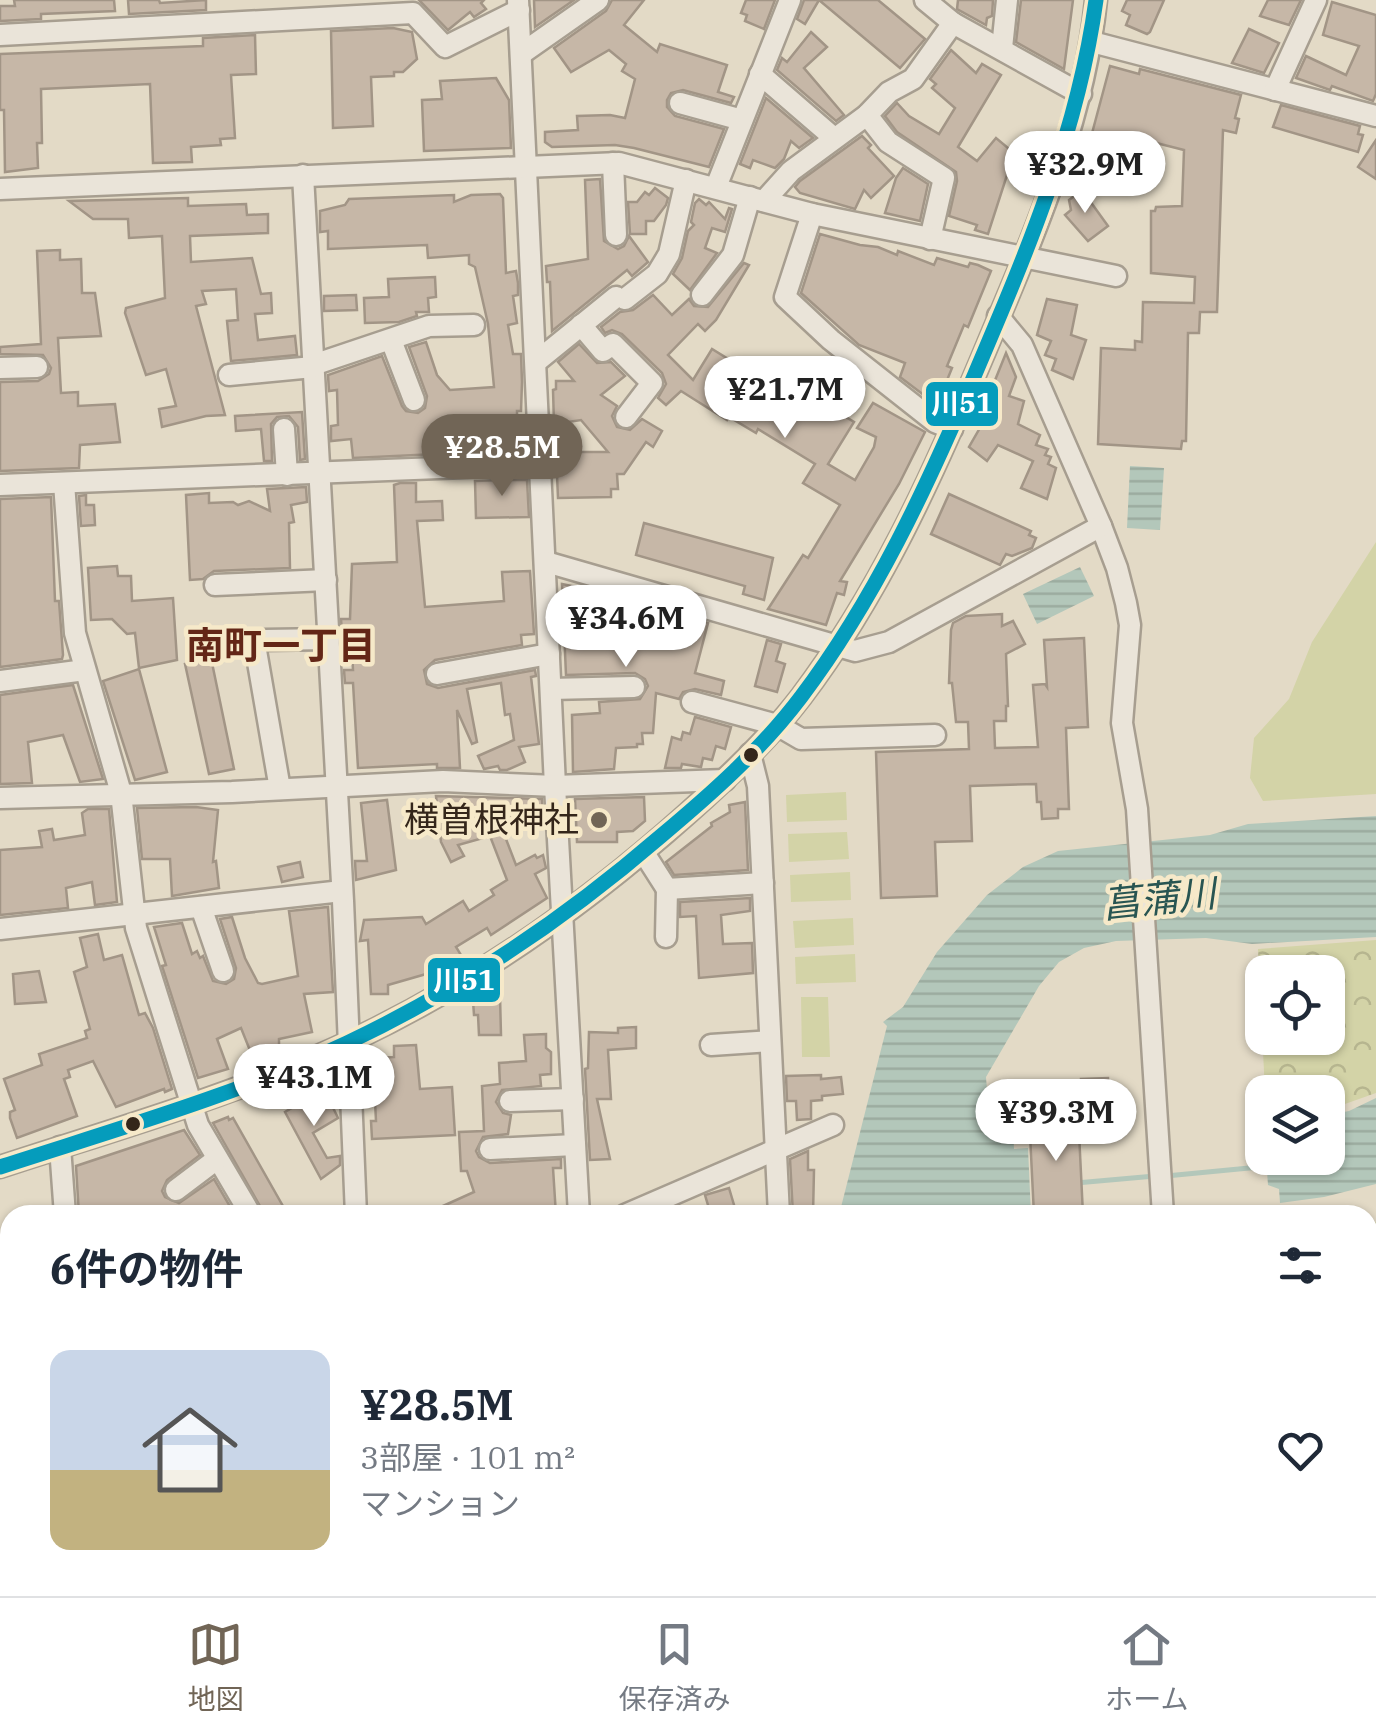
<!DOCTYPE html>
<html lang="ja">
<meta charset="utf-8">
<style>
body{margin:0;font-family:"IBM Plex Serif","Noto Sans JP",serif;background:#f6f6f7;color:#1f2937;height:100vh;display:flex;flex-direction:column;font-size:38px;white-space:nowrap}
*{box-sizing:border-box;margin:0}
p{font-size:32px;color:#747a83}
.icon{flex:none;width:55px;height:55px;fill:none;stroke:currentColor;stroke-width:2;stroke-linecap:round;stroke-linejoin:round}
.map{position:relative;flex:1;overflow:hidden}
.panel{position:absolute;left:0px;top:1205px;width:1378px;height:392px;display:flex;flex-direction:column;background:#fff;border-radius:30px 30px 0 0;box-shadow:0 2px 8px #0004}
.panel>*{flex:none}
.tools{position:absolute;left:1245px;top:955px;display:grid;gap:20px}
.tools a{display:grid;place-items:center;width:100px;height:100px;border-radius:20px;background:#fff;box-shadow:0 2px 8px #0004;font-size:50px}
.price{position:absolute;translate:-50% -85px;padding:0 22px;border-radius:35px;background:#fff;color:#222;font-size:32px;line-height:65px;filter:drop-shadow(0 2px 5px #0008)}
.price::after{content:'';position:absolute;left:50%;top:60px;width:30px;height:22px;margin-left:-15px;background:inherit;clip-path:polygon(0 0,100% 0,50% 100%)}
.price.on{background:#716556;color:#fff}
ul{padding:0;list-style:none}
li{display:flex;align-items:center;gap:30px;height:250px;padding:0 50px}
li span{display:grid;place-items:center;flex:none;width:280px;height:200px;border-radius:20px;color:#555}
li>.icon{margin-inline-start:auto}
span .icon{width:120px;height:120px;fill:#fffc;stroke-width:1}
li b{font-size:42px}
h2{display:flex;justify-content:space-between;align-items:center;height:120px;padding:0 50px;font-size:42px}
.menu{display:flex;justify-content:space-around;align-items:center;height:140px;border-top:2px solid #e0e1e3;background:#fff;font-size:28px;color:#747a83}
.menu a{display:grid;justify-items:center;gap:5px}
.menu .on{color:#716556}
.map>svg:first-child{display:block}
</style>
<div class="map">
<svg width="1376" height="1596" viewBox="0 0 1376 1596">
<defs>
<pattern id="forest-crowns" width="20" height="18" patternUnits="userSpaceOnUse" patternTransform="scale(2.5)"><rect width="20" height="18" fill="#d3d3a7"/><path d="M2 6a3 3 0 1 1 6 0M12 15a3 3 0 1 1 6 0" fill="none" stroke="#b6b58f"/></pattern>
<pattern id="water-rules" width="6" height="5" patternUnits="userSpaceOnUse" patternTransform="scale(2.5)"><rect width="6" height="5" fill="#b3c7ba"/><path d="M0 2.5h6" fill="none" stroke="#9bab9f"/></pattern>
</defs>
<rect width="100%" height="100%" fill="#e3dac6"/>
<path fill="url(#forest-crowns)" fill-rule="evenodd" d="M1376 940V1093L1328 1110V1092H1265L1258 949ZM1262 972H1328V1038H1262Z"/>
<g fill="#d3d3a7">
<polygon points="1376,542 1376,794 1263,801 1250,778 1254,738 1289,699 1312,642"/>
<polygon points="846,792 847,820 787,822 786,795"/>
<polygon points="847,832 849,859 789,862 788,834"/>
<polygon points="850,872 851,900 791,902 790,875"/>
<polygon points="853,918 854,945 795,948 793,921"/>
<polygon points="855,954 856,982 796,984 795,957"/>
<polygon points="801,997 828,997 830,1057 802,1057"/>
<polygon points="1376,1222 1376,1532 1368,1525 1368,1226"/>
</g>
<g fill="url(#water-rules)">
<polygon points="1130,466 1164,468 1160,530 1127,528"/>
<polygon points="1080,567 1094,596 1037,624 1023,594"/>
<polygon points="1376,816 1376,937 1252,944 1206,938 1116,941 1084,948 1059,962 1039,986 986,1077 987,1090 976,1117 982,1131 1013,1128 1014,1149 1028,1148 1031,1215 839,1215 887,1026 883,1022 903,1007 937,952 987,895 1023,867 1058,851 1210,835 1248,824"/>
<polygon points="1376,1098 1376,1184 1324,1197 1280,1203 1279,1189 1268,1185 1266,1158 1328,1158 1328,1115 1349,1111"/>
<polygon points="752,1588 847,1588 845,1596 750,1596"/>
</g>
<g fill="none" stroke-linecap="round" stroke-linejoin="round">
<g stroke="#b3c7ba" stroke-width="5">
<polyline points="1166,1176 1270,1166"/>
<polyline points="1076,1183 1155,1176"/>
</g>
</g>
<g fill="#c6b7a7" stroke="#a29586" stroke-width="2.5">
<polygon points="14,0 114,0 115,11 41,14 41,19 0,21 0,6 15,6"/>
<polygon points="128,0 159,0 160,3 206,0 206,10 129,14"/>
<polygon points="419,0 484,0 481,3 486,9 474,17 470,12 448,30"/>
<polygon points="534,0 574,0 535,27"/>
<polygon points="612,0 644,0 624,25 657,52 660,44 727,65 718,92 734,97 731,103 683,90 671,93 667,100 667,107 675,116 724,129 709,167 634,148 615,145 552,147 545,142 545,132 578,130 577,116 610,115 625,118 635,79 622,71 626,64 609,50 571,72 554,48 606,11"/>
<polygon points="746,0 775,0 764,29 745,21 747,15 741,13"/>
<polygon points="804,0 878,0 925,39 900,68 819,0 805,24 797,19"/>
<polygon points="958,0 993,0 992,16 987,18 986,25 957,9"/>
<polygon points="1021,0 1073,0 1064,69 1016,42"/>
<polygon points="1127,0 1164,0 1150,32 1147,34 1126,25 1130,15 1122,11"/>
<polygon points="1268,0 1301,0 1289,25 1260,16"/>
<polygon points="1332,2 1376,15 1376,94 1373,101 1332,86 1330,90 1296,78 1306,56 1346,75 1359,46 1323,35"/>
<polygon points="393,28 412,32 417,59 403,72 394,72 394,76 371,77 373,126 333,128 331,31"/>
<polygon points="1249,29 1279,43 1264,73 1232,63"/>
<polygon points="811,32 827,47 804,68 844,115 836,121 777,70 782,58 787,62"/>
<polygon points="255,35 256,74 231,75 235,138 220,139 221,145 191,147 192,162 153,163 150,84 41,89 42,143 37,143 38,168 5,172 4,110 0,110 0,54 203,46 203,38"/>
<polygon points="951,50 976,73 982,64 1001,75 958,147 977,161 996,138 1033,169 1020,186 1007,175 988,234 975,230 977,225 949,216 957,181 956,172 897,132 885,116 897,103 909,116 939,134 955,108 932,88 936,84 930,79"/>
<polygon points="1110,66 1139,74 1140,69 1241,95 1235,118 1239,119 1236,133 1223,130 1217,312 1200,312 1199,333 1188,333 1186,441 1182,441 1181,449 1098,444 1101,348 1135,350 1135,341 1142,342 1143,302 1194,303 1195,277 1151,273 1151,211 1155,211 1156,207 1182,206 1184,150 1129,136 1122,161 1087,152"/>
<polygon points="496,78 509,100 511,148 424,151 422,100 442,99 440,81"/>
<polygon points="766,98 813,138 799,148 791,141 784,159 775,168 753,160 750,168 740,164"/>
<polygon points="1281,105 1360,126 1358,134 1363,135 1358,152 1273,127"/>
<polygon points="862,136 871,145 868,148 894,176 871,198 864,190 855,209 800,193 795,187 800,181"/>
<polygon points="1376,140 1376,179 1358,167"/>
<polygon points="903,168 928,184 920,221 885,213 896,178"/>
<polygon points="600,179 604,241 618,249 624,246 629,236 648,262 632,276 627,270 552,331 550,282 547,282 546,266 588,259 585,180"/>
<polygon points="655,188 668,198 666,205 654,221 646,221 646,234 630,234 628,202 637,202 645,192 649,195"/>
<polygon points="1082,190 1108,226 1088,241 1065,215 1071,210 1069,200"/>
<polygon points="500,194 503,198 506,273 516,271 518,283 518,295 513,296 517,323 508,325 513,354 521,354 522,382 521,411 517,411 517,436 525,436 525,451 502,452 502,447 483,448 483,442 457,443 458,453 353,458 351,439 331,441 331,426 338,425 337,390 329,391 328,375 382,356 402,406 406,411 418,413 425,408 427,396 409,347 426,342 437,375 450,390 494,387 488,324 475,267 469,264 469,255 428,258 427,245 328,249 328,231 320,232 320,211 345,205 349,199 454,195 454,202 471,195"/>
<polygon points="188,198 188,206 246,204 247,215 268,214 268,233 190,236 191,262 252,258 261,294 271,293 272,313 255,314 258,340 295,336 297,355 231,361 227,321 238,320 236,289 202,291 206,304 196,306 225,415 206,416 162,427 159,409 176,406 166,369 146,375 125,313 126,308 165,298 162,236 129,238 128,219 93,219 69,201"/>
<polygon points="699,199 706,205 709,202 725,219 729,208 732,209 725,232 712,228 705,248 717,253 690,290 673,274 682,258 688,231 694,225 691,222 695,203"/>
<polygon points="820,234 860,245 878,247 897,255 898,251 934,265 937,258 968,267 970,263 978,265 991,271 968,327 964,325 947,366 952,368 937,405 900,377 905,363 859,345 801,293"/>
<polygon points="60,250 60,260 81,259 82,293 95,293 101,336 58,338 61,393 78,392 78,406 115,404 120,442 80,445 79,468 0,471 0,382 38,381 49,374 51,368 43,355 0,354 0,347 41,344 37,251"/>
<polygon points="744,263 749,265 716,320 705,331 698,324 668,355 693,380 712,349 764,381 767,375 793,391 796,387 854,422 828,464 855,480 874,447 876,437 857,428 873,403 925,432 899,484 840,581 847,582 844,595 837,593 826,625 768,609 803,555 808,558 840,505 803,483 815,464 758,429 756,433 729,417 727,420 681,391 666,405 658,398 666,384 662,373 622,334 612,330 605,333 601,327 620,312 633,310 653,295 672,315 689,299 694,306 708,307"/>
<polygon points="435,277 436,297 428,298 429,312 416,312 417,316 399,322 365,323 364,298 389,297 388,279"/>
<polygon points="356,295 357,310 324,311 324,296"/>
<polygon points="1047,299 1077,305 1071,335 1086,340 1073,379 1052,370 1056,359 1045,355 1051,341 1037,335"/>
<polygon points="579,344 597,363 611,362 625,376 601,395 617,406 612,416 617,427 630,430 642,419 662,431 653,447 646,442 624,474 617,474 618,489 611,489 611,497 558,498 556,452 608,452 581,420 554,424 553,390 556,389 556,381 574,381 558,362"/>
<polygon points="1006,353 1016,377 1009,396 1024,401 1018,424 1040,435 1036,445 1048,449 1045,455 1051,457 1048,464 1056,468 1047,499 1021,488 1033,461 998,445 987,461 969,447 981,426 977,425"/>
<polygon points="302,412 305,459 300,460 298,427 289,416 277,417 271,424 272,461 264,461 261,429 236,431 235,416"/>
<polygon points="502,480 527,480 529,517 476,518 475,481"/>
<polygon points="400,483 416,483 416,502 442,501 443,520 417,521 425,607 504,601 502,572 530,571 534,634 521,635 522,645 435,660 424,670 427,684 438,688 535,670 536,676 531,677 539,744 519,747 525,762 507,770 500,770 498,766 484,769 478,756 514,740 510,714 505,715 501,683 467,689 477,742 472,744 457,710 460,768 437,768 437,764 358,768 353,683 345,683 344,670 353,670 351,633 342,633 341,619 350,619 352,564 397,562 394,485"/>
<polygon points="306,487 307,502 291,505 294,522 289,523 290,568 214,571 203,579 190,580 186,495 209,493 209,503 233,502 238,505 249,501 270,511 267,489"/>
<polygon points="949,494 1031,531 1029,535 1036,538 1032,548 1012,556 1006,554 1000,565 931,534"/>
<polygon points="86,495 86,505 94,505 95,525 81,526 79,496"/>
<polygon points="51,497 55,601 59,601 63,655 62,659 0,667 0,499"/>
<polygon points="644,523 773,558 764,600 743,594 745,586 636,555"/>
<polygon points="117,566 118,576 131,576 132,601 173,598 177,660 139,668 135,633 127,634 112,619 91,620 88,568"/>
<polygon points="562,584 600,592 599,596 629,609 682,624 684,616 708,623 695,673 724,681 721,695 695,689 683,692 679,699 656,693 653,733 642,733 643,744 637,744 637,747 616,748 614,769 573,772 572,715 600,713 599,702 640,699 648,686 645,679 635,673 566,675"/>
<polygon points="1002,614 1002,626 1013,621 1025,644 1006,654 1008,706 1006,706 1006,721 994,721 995,748 1038,747 1033,685 1045,684 1047,687 1044,640 1084,638 1088,727 1066,728 1069,809 1058,809 1058,818 1042,819 1041,802 1037,802 1036,784 970,786 972,841 935,842 937,896 881,898 876,752 969,749 968,722 956,722 952,683 949,683 951,630 953,623 966,616"/>
<polygon points="767,640 781,644 776,661 785,664 777,692 755,686"/>
<polygon points="211,658 234,769 209,774 185,664"/>
<polygon points="139,669 167,772 135,780 103,681"/>
<polygon points="73,685 103,779 80,782 63,735 28,742 32,783 0,784 0,695"/>
<polygon points="695,717 731,727 725,749 716,746 712,760 703,758 701,767 682,764 681,768 665,768 672,737 681,740 683,732 690,734"/>
<polygon points="436,796 542,799 543,820 526,819 518,826 501,826 516,865 535,855 537,858 543,855 546,868 535,874 547,898 491,935 487,928 456,947 461,955 433,972 388,985 388,994 371,994 368,940 360,941 364,920 422,917 426,924 463,901 469,911 494,895 491,890 507,880 490,836 458,845 464,856 451,862 441,842"/>
<polygon points="644,797 645,821 633,831 617,832 617,842 577,842 575,799"/>
<polygon points="387,800 396,870 356,880 355,861 367,861 361,803"/>
<polygon points="745,802 748,870 674,875 666,862 712,826 711,823 730,812 729,805"/>
<polygon points="196,807 218,810 213,862 216,861 219,888 172,896 170,859 142,859 137,808"/>
<polygon points="88,809 109,809 117,902 95,905 92,882 66,888 68,908 0,915 0,850 42,847 39,831 52,829 54,840 85,835 82,813"/>
<polygon points="300,862 303,877 282,882 278,867"/>
<polygon points="750,898 750,911 721,915 723,944 752,943 753,973 699,978 696,916 680,917 680,902"/>
<polygon points="328,907 333,992 304,994 312,1032 279,1039 279,1048 253,1058 241,1028 217,1039 228,1069 198,1078 162,966 166,965 154,927 182,923 192,954 197,951 200,958 203,956 213,981 226,984 234,979 236,968 220,919 232,917 245,958 258,983 262,984 298,976 289,911"/>
<polygon points="98,934 104,960 122,955 139,1015 145,1013 153,1028 172,1089 165,1092 164,1089 116,1107 93,1061 68,1070 70,1077 64,1079 77,1116 17,1138 10,1118 10,1112 15,1110 4,1079 42,1065 39,1054 87,1038 85,1031 90,1029 74,972 87,967 80,938"/>
<polygon points="39,971 46,1002 15,1004 13,974"/>
<polygon points="500,996 501,1035 479,1035 478,1015 474,1015 473,1001 475,997"/>
<polygon points="636,1027 636,1048 608,1050 611,1099 597,1099 610,1159 590,1160 585,1069 588,1068 589,1032 618,1033 618,1028"/>
<polygon points="546,1034 546,1048 551,1052 551,1074 540,1075 541,1086 502,1090 496,1102 503,1113 511,1115 508,1134 483,1137 476,1151 479,1157 490,1163 561,1159 561,1168 553,1168 556,1215 423,1215 474,1192 467,1171 461,1171 459,1132 484,1131 482,1086 500,1084 499,1063 526,1061 524,1035"/>
<polygon points="416,1045 420,1089 452,1087 455,1135 372,1139 371,1121 376,1121 374,1080 366,1081 365,1058 394,1057 394,1046"/>
<polygon points="821,1075 821,1079 841,1077 843,1094 822,1096 822,1100 811,1101 811,1119 797,1120 796,1101 787,1101 786,1076"/>
<polygon points="1108,1078 1109,1107 1082,1108 1081,1079"/>
<polygon points="324,1089 338,1118 313,1133 327,1158 340,1156 340,1165 321,1179 285,1112"/>
<polygon points="1078,1112 1083,1215 1034,1215 1029,1114"/>
<polygon points="228,1117 229,1120 233,1118 288,1215 265,1215 213,1123"/>
<polygon points="184,1130 200,1155 167,1180 162,1191 165,1197 179,1203 214,1179 235,1215 79,1215 76,1166"/>
<polygon points="808,1151 808,1170 814,1170 813,1215 793,1215 790,1159"/>
<polygon points="729,1188 737,1215 711,1215 705,1195"/>
</g>
<g fill="none" stroke-linecap="round" stroke-linejoin="round">
<defs>
<g id="minor">
<polyline points="518,0 555,786 579,1215"/>
<polyline points="925,0 953,23 1081,94"/>
<polyline points="0,35 413,13 445,47 519,10"/>
<polyline points="1092,42 1376,116"/>
<polyline points="1002,48 1007,0"/>
<polyline points="521,54 598,0"/>
<polyline points="760,74 834,138"/>
<polyline points="1275,90 1316,0"/>
<polyline points="680,103 742,120"/>
<polyline points="867,115 888,142 944,178 930,239"/>
<polyline points="613,163 616,235"/>
<polyline points="303,175 343,901 356,1215"/>
<polyline points="716,187 790,0"/>
<polyline points="0,189 619,163 812,214 1116,276"/>
<polyline points="764,201 791,171 867,115 889,92 913,79 953,23"/>
<polyline points="812,214 785,297 831,340 935,422 952,429"/>
<polyline points="702,295 733,255 750,197"/>
<polyline points="625,299 657,274 669,254 686,180"/>
<polyline points="998,316 1022,345 1101,526 1117,568 1126,603 1130,625 1122,723 1137,809 1163,1215"/>
<polyline points="581,325 603,351 613,344 652,383 626,417"/>
<polyline points="391,340 414,400"/>
<polyline points="536,362 616,297"/>
<polyline points="313,365 429,326 474,325"/>
<polyline points="0,368 37,367"/>
<polyline points="229,375 313,367"/>
<polyline points="284,429 287,475"/>
<polyline points="64,483 75,633 121,793 136,928 198,1125 251,1215"/>
<polyline points="0,485 540,464"/>
<polyline points="546,562 855,651 889,642 1101,526"/>
<polyline points="215,585 326,580"/>
<polyline points="232,644 255,645 280,789"/>
<polyline points="255,645 265,640 329,639"/>
<polyline points="437,674 549,654"/>
<polyline points="0,681 85,670"/>
<polyline points="551,689 634,687"/>
<polyline points="692,702 777,725 801,739 935,735"/>
<polyline points="750,754 758,786 779,1215"/>
<polyline points="0,798 232,792 443,781 555,786 725,780"/>
<polyline points="644,853 667,889 763,883"/>
<polyline points="201,907 223,971"/>
<polyline points="0,929 342,891"/>
<polyline points="666,937 667,889"/>
<polyline points="711,1045 770,1041"/>
<polyline points="510,1101 573,1099"/>
<polyline points="60,1147 65,1215"/>
<polyline points="490,1149 575,1145"/>
<path d="M0 1167C97 1135 197 1106 292 1067 437 1008 571 918 687 814 727 778 768 740 801 697 879 594 932 477 982 358 1030 243 1084 125 1096 0"/>
<polyline points="176,1190 217,1159"/>
<polyline points="625,1215 833,1125"/>
<polyline points="0,1386 10,1385"/>
<polyline points="0,1572 10,1571"/>
<polyline points="82,1588 83,1596"/>
<polyline points="432,1588 432,1596"/>
<polyline points="1142,1588 1142,1596"/>
<polyline points="490,1596 518,1588"/>
<polyline points="1182,1596 1183,1588"/>
</g>
</defs>
<use href="#minor" stroke="#a79e90" stroke-width="25"/>
<use href="#minor" stroke="#eae4d9" stroke-width="20"/>
<defs>
<path id="bus-1" d="M0 1167C117 1129 236 1095 347 1043 461 989 566 918 661 836 711 794 761 750 801 697 875 599 927 487 975 374 1027 252 1078 132 1096 0"/>
</defs>
<use href="#bus-1" stroke="#f6e9c9" stroke-width="22"/>
<use href="#bus-1" stroke="#059cbc" stroke-width="15"/>
</g>
<g fill="#34261a" stroke="#f6e9c9" stroke-width="4">
<circle cx="751" cy="755" r="9"/>
<circle cx="133" cy="1124" r="9"/>
</g>
<circle fill="#716556" stroke="#f6e9c9" stroke-width="4" cx="599" cy="820" r="10"/>
<g text-anchor="middle" stroke-width="9" stroke-linejoin="round" paint-order="stroke">
<g font-size="35" fill="#34261a" stroke="#f6e9c9" text-anchor="end">
<text x="579" y="832">横曽根神社</text>
</g>
<g font-size="38" font-weight="bold" fill="#632617" stroke="#f6e9c9">
<text x="281" y="659">南町一丁目</text>
</g>
<g font-size="38" font-style="italic" fill="#285552" stroke="#f6e9c9">
<text transform="translate(1159 899) rotate(-6)" y="13">菖蒲川</text>
</g>
</g>
<g stroke="#f6e9c9" stroke-width="4">
<rect x="924" y="380" width="76" height="48" rx="10" fill="#059cbc"/>
<rect x="426" y="956" width="76" height="48" rx="10" fill="#059cbc"/>
</g>
<g font-size="28" text-anchor="middle" font-weight="bold" fill="#fff">
<text x="962" y="413">川51</text>
<text x="464" y="990">川51</text>
</g>
</svg>
<div class="tools">
<a><svg class="icon" aria-label="locate" viewBox="0 0 24 24"><circle cx="12" cy="12" r="6"/><path d="M12 2v4M12 18v4M2 12h4M18 12h4"/></svg></a>
<a><svg class="icon" aria-label="layers" viewBox="0 0 24 24"><path d="M12 4l9 5-9 5-9-5zM3 14l9 5 9-5"/></svg></a>
</div>
<b class="price" style="left:1085px;top:216px">¥32.9M</b>
<b class="price" style="left:785px;top:441px">¥21.7M</b>
<b class="price on" style="left:502px;top:499px">¥28.5M</b>
<b class="price" style="left:626px;top:670px">¥34.6M</b>
<b class="price" style="left:314px;top:1129px">¥43.1M</b>
<b class="price" style="left:1056px;top:1164px">¥39.3M</b>
<section class="panel">
<h2>6件の物件<svg class="icon" aria-label="filters" viewBox="0 0 24 24"><path d="M4 7h16M4 17h16"/><circle cx="9" cy="7" r="2"/><circle cx="15" cy="17" r="2"/></svg></h2>
<ul>
<li><span style="background:linear-gradient(#c9d6e8 60%,#c2b280 0)"><svg class="icon" aria-label="home" viewBox="0 0 24 24"><path d="M3 11l9-7 9 7M6 9v11h12V9"/></svg></span><div><b>¥28.5M</b><p>3部屋 · 101 m²</p><p>マンション</p></div><svg class="icon" aria-label="heart" viewBox="0 0 24 24"><path d="M12 20l-8-8c-3-5 5-10 8-4 3-6 11-1 8 4z"/></svg></li>
</ul>
</section>
</div>
<nav class="menu">
<a class="on"><svg class="icon" aria-label="map" viewBox="0 0 24 24"><path d="M3 6l6-2 6 2 6-2v14l-6 2-6-2-6 2zM9 4v14M15 6v14"/></svg>地図</a>
<a><svg class="icon" aria-label="saved" viewBox="0 0 24 24"><path d="M7 4h10v16l-5-4-5 4z"/></svg>保存済み</a>
<a><svg class="icon" aria-label="home" viewBox="0 0 24 24"><path d="M3 11l9-7 9 7M6 9v11h12V9"/></svg>ホーム</a>
</nav>
